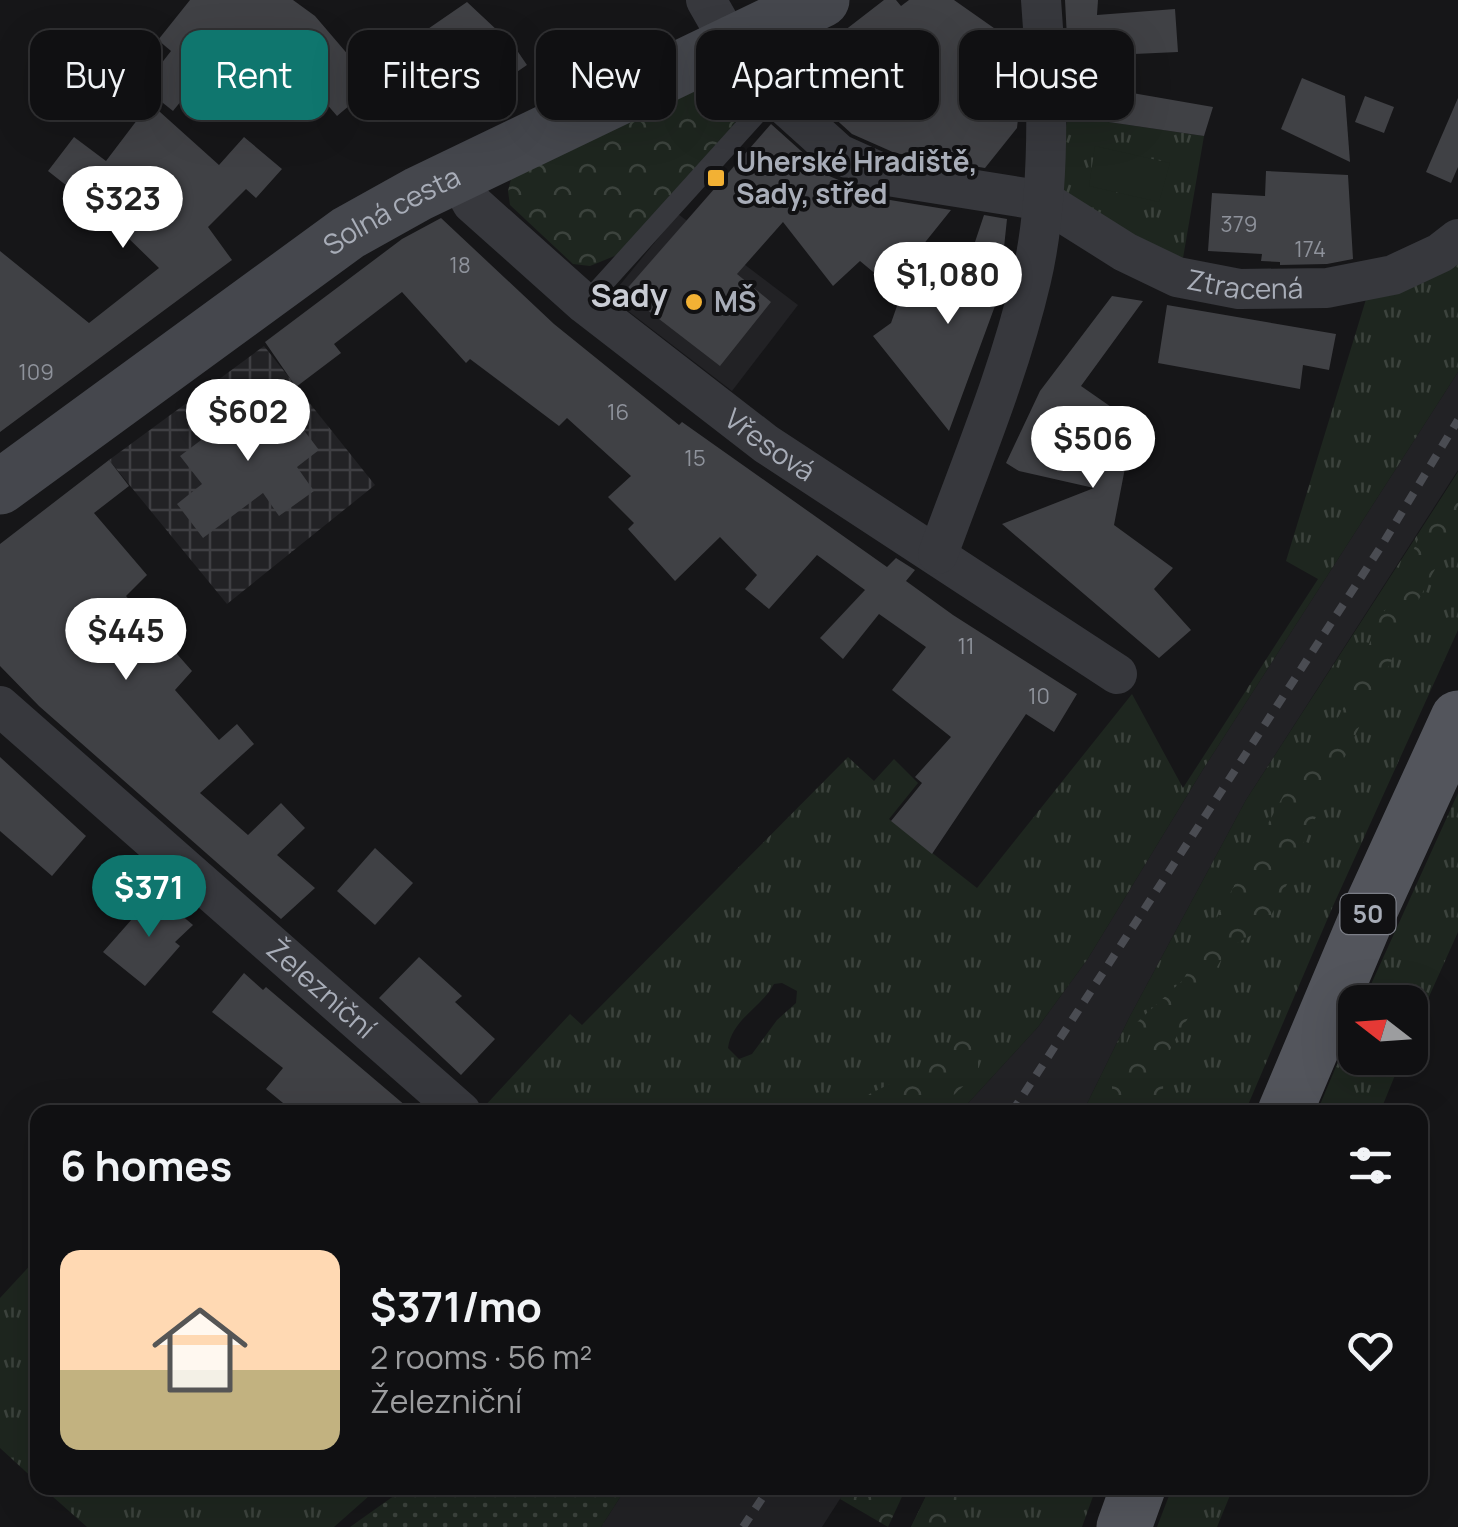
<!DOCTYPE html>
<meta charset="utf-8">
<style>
body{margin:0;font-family:Manrope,sans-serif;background:#1e1e20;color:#f1f3f6;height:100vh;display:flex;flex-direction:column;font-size:38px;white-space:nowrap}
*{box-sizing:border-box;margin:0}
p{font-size:32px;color:#9c9d9f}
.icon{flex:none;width:55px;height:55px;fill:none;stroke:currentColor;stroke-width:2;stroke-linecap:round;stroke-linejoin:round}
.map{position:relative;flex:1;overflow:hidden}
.panel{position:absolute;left:30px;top:1105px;width:1398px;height:390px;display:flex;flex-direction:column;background:#101012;border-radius:20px;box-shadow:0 10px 40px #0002,0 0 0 2px #303032}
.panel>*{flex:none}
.hud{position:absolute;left:30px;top:30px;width:1400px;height:90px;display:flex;gap:20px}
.needle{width:65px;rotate:287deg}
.tools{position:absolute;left:1338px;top:985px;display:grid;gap:20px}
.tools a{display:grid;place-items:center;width:90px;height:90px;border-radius:20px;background:#101012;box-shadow:0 10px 40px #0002,0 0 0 2px #303032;font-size:50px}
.price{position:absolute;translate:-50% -85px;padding:0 22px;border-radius:35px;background:#fff;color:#222;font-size:32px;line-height:65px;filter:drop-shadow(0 2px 5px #0008)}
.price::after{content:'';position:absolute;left:50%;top:60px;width:30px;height:22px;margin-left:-15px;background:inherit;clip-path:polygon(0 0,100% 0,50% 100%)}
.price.current{background:#0f766e;color:#fff}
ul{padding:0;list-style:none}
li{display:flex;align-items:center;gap:30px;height:250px;padding:0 30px}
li+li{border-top:2px solid #303032}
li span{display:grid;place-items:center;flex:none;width:280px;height:200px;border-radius:20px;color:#555}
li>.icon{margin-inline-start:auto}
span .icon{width:120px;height:120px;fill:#fffc;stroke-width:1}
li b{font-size:42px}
h2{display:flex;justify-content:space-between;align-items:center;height:120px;padding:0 30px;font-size:42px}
.tag{padding:0 35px;border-radius:20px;background:#101012;box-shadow:0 10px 40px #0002,0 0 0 2px #303032;font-size:35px;line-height:90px}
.tag.current{background:#0f766e;color:#fff}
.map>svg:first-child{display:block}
</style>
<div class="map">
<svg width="1458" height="1527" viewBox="0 0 1458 1527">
<defs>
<pattern id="industrial-grid" width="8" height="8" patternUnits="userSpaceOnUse" patternTransform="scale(2.5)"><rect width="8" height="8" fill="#222225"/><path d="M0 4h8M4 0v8" fill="none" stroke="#3f3f43"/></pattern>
<pattern id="grass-tufts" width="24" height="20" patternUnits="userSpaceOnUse" patternTransform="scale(2.5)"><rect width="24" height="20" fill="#1e261f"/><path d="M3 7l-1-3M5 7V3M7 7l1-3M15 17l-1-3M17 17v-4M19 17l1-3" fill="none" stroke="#3c433d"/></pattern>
<pattern id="forest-crowns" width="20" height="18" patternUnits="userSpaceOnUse" patternTransform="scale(2.5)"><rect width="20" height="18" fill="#1e261f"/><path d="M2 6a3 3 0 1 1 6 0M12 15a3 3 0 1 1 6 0" fill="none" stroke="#3c433d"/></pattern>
<pattern id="garden-dots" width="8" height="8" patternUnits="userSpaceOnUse" patternTransform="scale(2.5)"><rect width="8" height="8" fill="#1e261f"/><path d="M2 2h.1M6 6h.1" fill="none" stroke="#3c433d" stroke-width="1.8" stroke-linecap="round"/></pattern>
</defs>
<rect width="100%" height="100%" fill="#161618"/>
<g fill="#222225">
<polygon points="678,214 798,305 732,391 610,297"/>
<polygon points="1458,372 1458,470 1246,800 1129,1018 1083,1112 960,1112 1038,1027 1087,960 1202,771"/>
<polygon points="626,1488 847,1488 822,1527 601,1527"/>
</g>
<polygon fill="url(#industrial-grid)" points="264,346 375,485 227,604 109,460"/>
<g fill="url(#grass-tufts)" fill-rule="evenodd">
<path d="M1095 120 1204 136 1183 258C1152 245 1057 216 1057 176 1057 159 1064 139 1067 122Z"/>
<path d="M1458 258V372L1202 771 1087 960 1038 1027 960 1112H488L483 1108 570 1014 582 1025 848 757 874 781 894 759 918 783 889 819 977 888 1132 694 1183 788 1318 579 1286 561 1367 296ZM782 983 797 991 796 1003 777 1020 752 1054 739 1059 728 1048C732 1019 761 1008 774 984Z"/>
<polygon points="1458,472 1458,630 1333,906 1245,1112 1083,1112 1129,1018 1246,800"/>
<polygon points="1458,793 1458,932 1410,1039 1410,1002 1363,1002"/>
<polygon points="1355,1021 1355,1058 1402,1058 1380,1112 1317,1112"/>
<polygon points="37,1258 37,1482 0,1448 0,1298"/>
<polygon points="43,1488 358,1488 369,1496 334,1527 87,1527"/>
<polygon points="930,1488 1096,1488 1082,1527 911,1527"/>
<polygon points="1172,1488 1233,1488 1217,1527 1157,1527"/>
</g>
<g fill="url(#forest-crowns)">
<path d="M702 86C728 88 737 99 735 125L617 255 590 266 573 264 510 205 508 191 511 179Z"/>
<path d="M1458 472V526L1402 631 1392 659 1299 852C1291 876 1281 901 1266 923 1258 935 1239 939 1229 950 1218 961 1213 977 1205 990 1176 1042 1159 1047 1164 1112H1112V1079L1135 1024 1183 980 1283 796 1320 750 1350 696 1379 618 1389 605 1424 526Z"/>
<polygon points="964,1038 978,1042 978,1072 936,1112 833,1112 908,1075 949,1044"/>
<polygon points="847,1488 906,1488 888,1527 840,1499"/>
<polygon points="930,1488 956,1488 954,1493 959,1502 962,1527 911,1527"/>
</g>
<polygon fill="#1e261f" points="1095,146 1170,163 1159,202 1089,186"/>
<polygon fill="url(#garden-dots)" points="405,1488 626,1488 601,1527 350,1527"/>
<g fill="#404145">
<polygon points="190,0 293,0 315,16 374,85 337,116 295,67 255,117 202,75 173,111 143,87 171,51 158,40"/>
<polygon points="884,0 896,0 901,6 909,0 954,0 1001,33 970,77 1022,82 1017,128 985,168 895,153 852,134 787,75"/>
<polygon points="1065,0 1098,0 1097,15 1175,9 1178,52 1068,57"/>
<polygon points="467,2 514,46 527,65 476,100 473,95 432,122 403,79 437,56 422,33"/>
<polygon points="1302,78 1345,96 1350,162 1281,129"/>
<polygon points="1069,82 1213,107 1204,136 1095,120 1070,122"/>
<polygon points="1365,96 1394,107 1384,133 1355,122"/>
<polygon points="1458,98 1458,167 1451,183 1426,172"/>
<polygon points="150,103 219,165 244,137 282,169 256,198 246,189 208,227 232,260 0,432 0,251 89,323 159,268 83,194 81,197 48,171 74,137 106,161"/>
<polygon points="771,124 829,176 884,199 951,210 890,286 860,261 833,286 783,222 737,274 771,302 720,366 624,292"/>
<polygon points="1266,171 1348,175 1353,259 1327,264 1280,265 1280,262 1261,261 1262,254 1208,251 1212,193 1265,196"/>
<polygon points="984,215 1007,219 999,295 949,431 873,336 891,323 903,289 954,305"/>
<polygon points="441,218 554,324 679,425 682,422 887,567 896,558 915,570 906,581 953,615 1077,694 1054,732 1026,714 932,854 891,821 922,783 915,777 951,737 892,690 926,647 879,614 843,659 820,638 865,590 817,555 769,609 745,589 757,575 720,537 675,581 628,529 634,523 608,497 631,476 567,418 559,426 470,359 466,363 402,292 334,344 341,353 296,387 265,342 402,239"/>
<polygon points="1112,296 1143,301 1081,386 1150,434 1125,468 1114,525 1173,568 1154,589 1191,630 1159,658 1002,524 1094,488 1019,471 1006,463 1040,391"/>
<polygon points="1167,305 1336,334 1329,370 1303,365 1300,389 1158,363"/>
<polygon points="271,387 319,450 297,467 314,491 279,516 263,493 203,538 177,504 202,484 180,456"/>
<polygon points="109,460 129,486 94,513 147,575 126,596 192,671 175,690 219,740 237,724 254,744 200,793 248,835 281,803 305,828 277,855 315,888 281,919 39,706 0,666 0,544"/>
<polygon points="0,757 86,836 52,876 0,831"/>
<polygon points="375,848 413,883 375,925 337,891"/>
<polygon points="155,893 193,925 175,942 180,946 145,986 103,952"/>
<polygon points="419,957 462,996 455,1002 495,1039 461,1075 379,998"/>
<polygon points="244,973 263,990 266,987 413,1112 294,1112 266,1089 283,1068 212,1012"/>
</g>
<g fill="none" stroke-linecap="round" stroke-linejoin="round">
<polyline stroke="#37383d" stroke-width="20" points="585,304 773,96"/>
<g stroke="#37383d" stroke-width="40">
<path id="s1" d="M706 0 746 70 839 154 888 176 1044 201 1125 252 1177 277 1239 289 1327 288 1393 275 1440 253 1458 239"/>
<path id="s2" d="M457 176 472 203 585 304 766 444 1117 674"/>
<path d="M938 554C971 463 1009 374 1031 280 1051 195 1048 87 1041 0"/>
<path id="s3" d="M0 706 461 1112"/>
</g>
<path stroke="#45474d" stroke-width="55" id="s4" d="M0 487 348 233 418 194 822 0"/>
<g stroke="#53555c" stroke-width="55">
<polyline points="1285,1112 1367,917 1458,718"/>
<polyline points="1124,1527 1138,1488"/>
</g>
<g stroke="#4a4c52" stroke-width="8" stroke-dasharray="12 10" stroke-linecap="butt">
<polyline points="1012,1112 1382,545 1458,420"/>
<polyline points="743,1527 769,1488"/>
</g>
</g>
<g fill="#f2b134" stroke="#111113" stroke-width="4">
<rect x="706" y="168" width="20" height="20" rx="5"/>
<circle cx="694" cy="302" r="10"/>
</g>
<g text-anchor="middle" stroke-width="8" stroke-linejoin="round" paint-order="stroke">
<g font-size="22" fill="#8e929b">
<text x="1239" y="232">379</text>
<text x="1310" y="257">174</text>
<text x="460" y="273">18</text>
<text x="36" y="380">109</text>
<text x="618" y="420">16</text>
<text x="695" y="466">15</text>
<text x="966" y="654">11</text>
<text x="1039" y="704">10</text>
</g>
<rect fill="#111113" stroke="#7b7e86" stroke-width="2.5" x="1340.5" y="894" width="55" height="40" rx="8"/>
<g font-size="25" font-weight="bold" fill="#a8adb8">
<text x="1368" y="923">50</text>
</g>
<g font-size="28" font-weight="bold" fill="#a8adb8" stroke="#111113" text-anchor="start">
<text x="736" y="172">Uherské Hradiště,<tspan x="736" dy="32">Sady, střed</tspan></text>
<text x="714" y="312">MŠ</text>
</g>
<g font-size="28" fill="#a8adb8" stroke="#111113">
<text dy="10" stroke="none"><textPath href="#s4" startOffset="480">Solná cesta</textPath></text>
<text dy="10" stroke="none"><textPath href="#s1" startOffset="640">Ztracená</textPath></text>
<text dy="10" stroke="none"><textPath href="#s2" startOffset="415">Vřesová</textPath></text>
<text dy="10" stroke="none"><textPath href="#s3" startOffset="428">Železniční</textPath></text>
</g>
<g font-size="32" font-weight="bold" fill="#c9ccd4" stroke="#111113">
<text x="629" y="307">Sady</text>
</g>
</g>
</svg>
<div class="tools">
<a><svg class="needle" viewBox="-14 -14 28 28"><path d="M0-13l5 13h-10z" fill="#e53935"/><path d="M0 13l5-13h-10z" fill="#9c9d9f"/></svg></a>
</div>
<b class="price" style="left:123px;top:251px">$323</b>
<b class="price" style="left:948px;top:327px">$1,080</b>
<b class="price" style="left:248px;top:464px">$602</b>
<b class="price" style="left:1093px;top:491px">$506</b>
<b class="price" style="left:126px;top:683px">$445</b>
<b class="price current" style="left:149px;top:940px">$371</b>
<div class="hud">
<a class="tag">Buy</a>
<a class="tag current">Rent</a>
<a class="tag">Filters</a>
<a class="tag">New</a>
<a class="tag">Apartment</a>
<a class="tag">House</a>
</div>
<section class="panel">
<h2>6 homes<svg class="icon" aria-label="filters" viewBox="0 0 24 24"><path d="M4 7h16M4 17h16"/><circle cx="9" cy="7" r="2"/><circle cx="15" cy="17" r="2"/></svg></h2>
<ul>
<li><span style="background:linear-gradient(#ffd9b3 60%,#c2b280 0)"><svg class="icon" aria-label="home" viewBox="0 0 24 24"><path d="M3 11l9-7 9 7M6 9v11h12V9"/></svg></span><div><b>$371/mo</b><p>2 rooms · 56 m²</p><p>Železniční</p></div><svg class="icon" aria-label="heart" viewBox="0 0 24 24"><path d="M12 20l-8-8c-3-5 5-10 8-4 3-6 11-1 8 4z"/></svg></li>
</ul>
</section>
</div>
